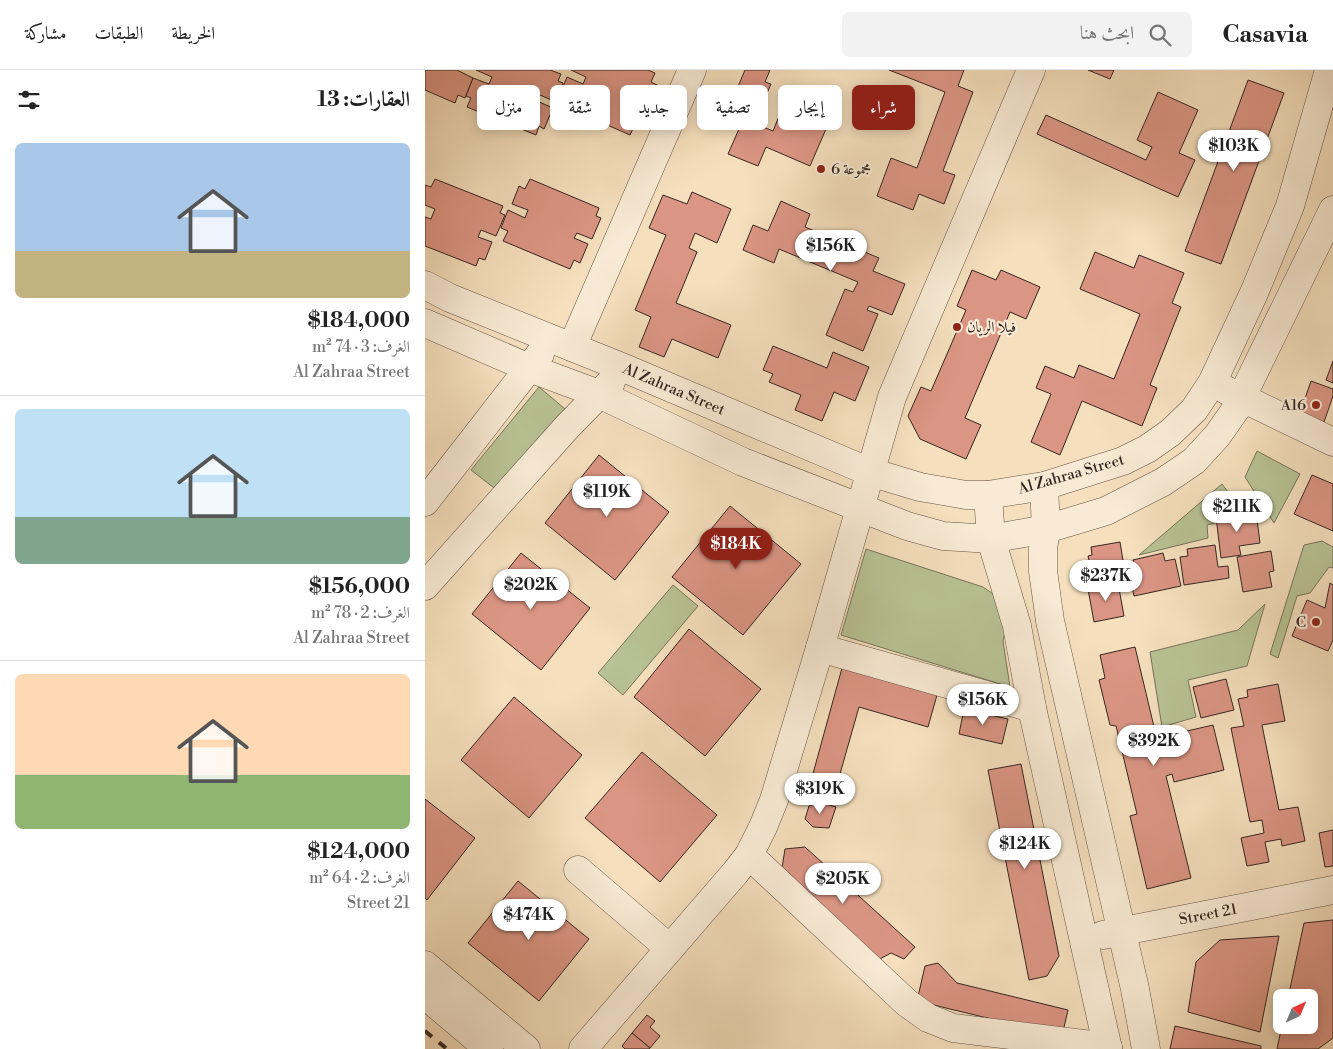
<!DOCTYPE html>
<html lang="ar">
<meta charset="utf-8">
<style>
body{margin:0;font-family:"Libre Bodoni",Amiri,serif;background:#f2f2f2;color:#222;direction:rtl;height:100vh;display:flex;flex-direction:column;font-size:19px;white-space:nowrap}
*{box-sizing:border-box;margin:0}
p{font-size:16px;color:#767676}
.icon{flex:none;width:28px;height:28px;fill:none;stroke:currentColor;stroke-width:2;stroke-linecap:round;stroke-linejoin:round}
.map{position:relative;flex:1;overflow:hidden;direction:ltr}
.details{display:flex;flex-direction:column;background:#fff;width:425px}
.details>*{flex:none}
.banner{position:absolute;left:15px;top:15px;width:475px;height:45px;direction:rtl;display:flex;gap:10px}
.needle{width:32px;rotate:44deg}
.controls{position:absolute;left:848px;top:919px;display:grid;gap:10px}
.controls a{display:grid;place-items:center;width:45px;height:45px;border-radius:8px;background:#fff;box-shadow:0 2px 12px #0003;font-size:25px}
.price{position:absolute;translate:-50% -42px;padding:0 11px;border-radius:18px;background:#fff;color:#222;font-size:16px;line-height:32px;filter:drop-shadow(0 1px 2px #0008)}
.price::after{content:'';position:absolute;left:50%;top:30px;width:15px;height:11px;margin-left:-8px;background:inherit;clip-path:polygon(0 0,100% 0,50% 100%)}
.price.current{background:#8f2418;color:#fff}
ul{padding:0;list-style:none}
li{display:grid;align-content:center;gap:10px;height:265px;padding:0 15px}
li+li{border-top:1px solid #e0e0e0}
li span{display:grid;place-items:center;height:155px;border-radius:8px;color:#555}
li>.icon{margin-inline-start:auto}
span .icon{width:90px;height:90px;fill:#fffc;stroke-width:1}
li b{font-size:21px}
h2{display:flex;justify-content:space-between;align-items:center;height:60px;padding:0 15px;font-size:21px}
.tag{padding:0 18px;border-radius:8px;background:#fff;box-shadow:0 2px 12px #0003;font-size:18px;line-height:45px}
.tag.current{background:#8f2418;color:#fff}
header{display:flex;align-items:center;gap:30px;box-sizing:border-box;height:70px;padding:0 25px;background:#fff;border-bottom:1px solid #e0e0e0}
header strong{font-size:24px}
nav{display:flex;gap:28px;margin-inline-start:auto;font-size:18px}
.search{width:350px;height:45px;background:#f2f2f2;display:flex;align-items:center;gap:12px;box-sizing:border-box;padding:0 18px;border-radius:8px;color:#767676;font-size:19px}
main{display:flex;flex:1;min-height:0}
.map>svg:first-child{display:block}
</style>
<header>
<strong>Casavia</strong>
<div class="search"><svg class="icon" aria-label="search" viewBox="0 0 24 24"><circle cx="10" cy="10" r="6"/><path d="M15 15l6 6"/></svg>ابحث هنا</div>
<nav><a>الخريطة</a><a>الطبقات</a><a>مشاركة</a></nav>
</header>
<main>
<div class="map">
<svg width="908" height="979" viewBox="0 0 908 979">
<rect width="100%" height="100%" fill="#f5dfbd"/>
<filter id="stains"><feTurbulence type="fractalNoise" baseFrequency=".004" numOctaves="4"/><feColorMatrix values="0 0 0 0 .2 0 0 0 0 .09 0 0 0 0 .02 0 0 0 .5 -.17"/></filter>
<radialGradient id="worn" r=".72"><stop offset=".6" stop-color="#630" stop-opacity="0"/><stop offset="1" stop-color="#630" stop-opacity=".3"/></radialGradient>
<g fill="#b8c294" stroke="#77745a">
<polygon points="114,317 140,339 73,421 46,400"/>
<polygon points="832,381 875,404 849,453 820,407"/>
<polygon points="797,414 821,446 782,455 783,468 714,485"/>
<polygon points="897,471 908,477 908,498 904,497 885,523 872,526 853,588 845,584 879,475"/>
<polygon points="441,479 558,517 571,526 580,562 578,571 585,617 416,565"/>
<polygon points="248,515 273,536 198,625 173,603"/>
<polygon points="840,534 822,596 763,610 771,647 737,657 725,582 813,560"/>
</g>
<g fill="#db9584" stroke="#362621">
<polygon points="0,0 32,0 48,8 40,28 33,25 30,33 0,20"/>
<polygon points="51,0 125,0 136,4 133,11 138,13 131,32 115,25 112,31 128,38 119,59 114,56 111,65 42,37 46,28 41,26 48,8 64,14 67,7"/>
<polygon points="146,0 223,0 230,3 226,12 234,16 226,34 207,26 205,32 222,40 217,53 212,50 205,65 137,35 140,27 135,24 142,7 158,14 161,7"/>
<polygon points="320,0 345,0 340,12 346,14 329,53 348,61 359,34 392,48 390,54 401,59 385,96 341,77 333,96 303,84 317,52 301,45"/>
<polygon points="464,0 539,0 533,16 548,22 518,101 530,105 519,134 494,124 488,140 452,126 466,88 492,98 520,22"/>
<polygon points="663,0 689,0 685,9"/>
<polygon points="823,10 859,23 796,194 760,181"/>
<polygon points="733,22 773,40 754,83 770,90 753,127 612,64 621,45 721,90 727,77 712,70"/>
<polygon points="10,109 78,136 75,143 80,145 71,166 56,160 53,167 67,172 60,190 54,188 51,196 0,176 0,147 6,149 10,139 0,135 0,115 6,117"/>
<polygon points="105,109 174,138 171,146 176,148 167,169 152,163 149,168 163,174 155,193 149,190 145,199 78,171 83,161 76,158 83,140 100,148 103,140 87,134 94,116 100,119"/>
<polygon points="267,122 306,139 292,173 270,163 264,178 272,182 251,233 306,255 293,288 247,269 239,287 214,277 226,247 210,240 241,165 224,158 238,125 262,134"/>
<polygon points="356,131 385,144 380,157 454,188 448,201 480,214 467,245 444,236 442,240 453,244 438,281 401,265 420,219 428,222 433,212 354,179 349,193 318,180 328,155 343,161"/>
<polygon points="670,182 709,198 714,185 759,203 747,233 756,237 725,315 732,318 717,356 657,331 635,385 606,372 626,324 611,318 620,296 649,308 654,295 689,309 715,244 655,219"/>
<polygon points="547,200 571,210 576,200 615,217 601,249 585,242 540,348 556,355 541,389 495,369 483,346 496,317 506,321 541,240 532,236"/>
<polygon points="348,276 402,298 408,282 444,297 430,331 409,322 397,351 370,340 376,325 344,312 348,304 338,300"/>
<polygon points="908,291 908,313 901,310"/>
<polygon points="886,311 908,319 908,326 899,352 875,343"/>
<polygon points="174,385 244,442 190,510 120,453"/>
<polygon points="887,405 908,414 908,461 869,444"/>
<polygon points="305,436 376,494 318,565 247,507"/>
<polygon points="831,441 835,473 814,476 816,485 796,488 791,447"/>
<polygon points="695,472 701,509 689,511 688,503 678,505 676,498 666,500 663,486 667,485 666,477"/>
<polygon points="790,475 793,497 803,496 804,508 759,515 755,487 763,486 762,479"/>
<polygon points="846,481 849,501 844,502 847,517 818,522 812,487"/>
<polygon points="96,483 165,538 116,600 47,544"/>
<polygon points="738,483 740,491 750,489 756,516 709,526 704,502 711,501 708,490"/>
<polygon points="693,513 699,546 669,552 663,519"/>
<polygon points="905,513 908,515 908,570 903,581 867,566 882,530 900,538"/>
<polygon points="264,559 336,619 280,686 209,627"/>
<polygon points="710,577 735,682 740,681 736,667 788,655 799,700 749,712 747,704 741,706 766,808 722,819 705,746 712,744 691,656 685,655 674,610 680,608 675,585"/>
<polygon points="417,598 512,625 503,657 434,637 411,718 386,711"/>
<polygon points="801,609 809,640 776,648 768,617"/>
<polygon points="853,614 860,651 837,655 854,740 873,737 880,771 857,776 856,769 840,772 844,792 822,796 816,768 839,763 837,750 825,752 806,658 819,656 813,629 823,627 822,620"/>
<polygon points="89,627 157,685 104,748 36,690"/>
<polygon points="539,639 583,649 577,674 534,664"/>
<polygon points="217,682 292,745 235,812 160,748"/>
<polygon points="596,694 634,886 622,906 604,910 563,700"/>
<polygon points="0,729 50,768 2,830 0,828"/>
<polygon points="395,732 411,737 404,758 388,757 380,749 384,736"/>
<polygon points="908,760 908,796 900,797 894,763"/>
<polygon points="380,777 490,877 479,889 466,883 451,891 356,804 360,779"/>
<polygon points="93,811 164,869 114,931 43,873"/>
<polygon points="908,850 908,968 893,979 852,979 857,955 884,955 884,928 863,928 879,853"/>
<polygon points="854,866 835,962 763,942 771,892 795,870"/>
<polygon points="513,893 532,913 643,940 637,966 492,931 500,896"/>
<polygon points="222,945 230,951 225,957 235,966 225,978 207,963"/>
<polygon points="750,956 836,976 836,979 745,979"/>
<polygon points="207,963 225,978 224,979 200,979 197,976"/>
</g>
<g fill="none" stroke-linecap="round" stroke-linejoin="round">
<defs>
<g id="minor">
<polyline points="0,215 25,228 199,298 445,402 495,417 541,425 563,425 619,416 698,391 722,379 745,363 769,340 787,313 829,223 865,136 904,0"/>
<polyline points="0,253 104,298 174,324 318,392 482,456 518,466 566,469 621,459 681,441 738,412 769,391 792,366 811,339 908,140"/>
<polyline points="147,277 267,0"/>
<polyline points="801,320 908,372"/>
<polyline points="619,416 621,459 618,479 618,501 625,551 710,919 721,979"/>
<polyline points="563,425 566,469 592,556 607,638 683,979"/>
<polyline points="0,432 115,284"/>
<polyline points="0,516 142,357 186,312"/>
<polyline points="395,578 607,638"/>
<polyline points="324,785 482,933 503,948 528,958 683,977"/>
<polyline points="153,800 244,878"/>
<polyline points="678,865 908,820"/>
<polyline points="0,895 101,979"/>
<polyline points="0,925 64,979"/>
<polyline points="158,979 310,803 324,785 338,757 349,730 395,578 467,327 606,0"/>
</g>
</defs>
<use href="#minor" stroke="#665448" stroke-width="29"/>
<use href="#minor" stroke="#f8ead4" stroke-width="28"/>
<polyline stroke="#362621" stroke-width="4" stroke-dasharray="9 9" stroke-linecap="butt" points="0,961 22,979"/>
</g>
<g fill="#8f2418" stroke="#f8ead4" stroke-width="2">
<circle cx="396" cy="99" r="5"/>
<circle cx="532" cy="257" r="5"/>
<circle cx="891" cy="335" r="5"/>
<circle cx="891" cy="552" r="5"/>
</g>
<g text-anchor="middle" stroke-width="4.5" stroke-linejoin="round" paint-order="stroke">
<g font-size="15" fill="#362621" stroke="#f8ead4" text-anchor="start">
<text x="406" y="104">مجموعة 6</text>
<text x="542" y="262">فيلا الريان</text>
<text x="881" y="340" text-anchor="end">A16</text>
<text x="881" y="557" text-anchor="end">C</text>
</g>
<g font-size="15" fill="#362621" stroke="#f8ead4">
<text transform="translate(249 319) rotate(23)" y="5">Al Zahraa Street</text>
<text transform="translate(646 404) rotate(-16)" y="5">Al Zahraa Street</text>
<text transform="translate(783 844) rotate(-11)" y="5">Street 21</text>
</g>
</g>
<rect width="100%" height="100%" filter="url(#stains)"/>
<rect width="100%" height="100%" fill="url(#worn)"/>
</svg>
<div class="controls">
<a><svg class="needle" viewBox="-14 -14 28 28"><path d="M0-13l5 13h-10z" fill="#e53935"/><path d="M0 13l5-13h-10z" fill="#767676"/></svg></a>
</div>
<b class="price" style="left:809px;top:102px">$103K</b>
<b class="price" style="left:406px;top:202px">$156K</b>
<b class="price" style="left:182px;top:448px">$119K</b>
<b class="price" style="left:812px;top:463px">$211K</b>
<b class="price current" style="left:311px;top:500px">$184K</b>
<b class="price" style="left:681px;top:532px">$237K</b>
<b class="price" style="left:106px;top:541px">$202K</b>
<b class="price" style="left:558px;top:656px">$156K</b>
<b class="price" style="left:729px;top:697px">$392K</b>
<b class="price" style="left:395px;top:745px">$319K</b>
<b class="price" style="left:600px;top:800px">$124K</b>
<b class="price" style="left:418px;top:835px">$205K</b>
<b class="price" style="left:104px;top:871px">$474K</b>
<div class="banner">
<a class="tag current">شراء</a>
<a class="tag">إيجار</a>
<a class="tag">تصفية</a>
<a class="tag">جديد</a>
<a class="tag">شقة</a>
<a class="tag">منزل</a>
</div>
</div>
<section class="details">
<h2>العقارات: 13<svg class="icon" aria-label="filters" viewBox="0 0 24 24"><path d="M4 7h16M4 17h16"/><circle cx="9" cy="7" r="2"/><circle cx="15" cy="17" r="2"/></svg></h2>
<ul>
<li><span style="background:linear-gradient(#a9c7e8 70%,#c2b280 0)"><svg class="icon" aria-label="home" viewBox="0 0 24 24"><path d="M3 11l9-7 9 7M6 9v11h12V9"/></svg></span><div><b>$184,000</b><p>الغرف: 3 · 74 m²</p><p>Al Zahraa Street</p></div></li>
<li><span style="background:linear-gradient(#bfe0f5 70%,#7fa58c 0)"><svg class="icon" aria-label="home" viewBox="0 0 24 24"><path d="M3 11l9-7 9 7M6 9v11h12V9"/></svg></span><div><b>$156,000</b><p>الغرف: 2 · 78 m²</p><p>Al Zahraa Street</p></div></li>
<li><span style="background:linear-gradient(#ffd9b3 65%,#8fb573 0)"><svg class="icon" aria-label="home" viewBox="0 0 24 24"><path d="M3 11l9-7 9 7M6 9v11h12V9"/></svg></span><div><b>$124,000</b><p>الغرف: 2 · 64 m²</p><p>Street 21</p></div></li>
</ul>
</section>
</main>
